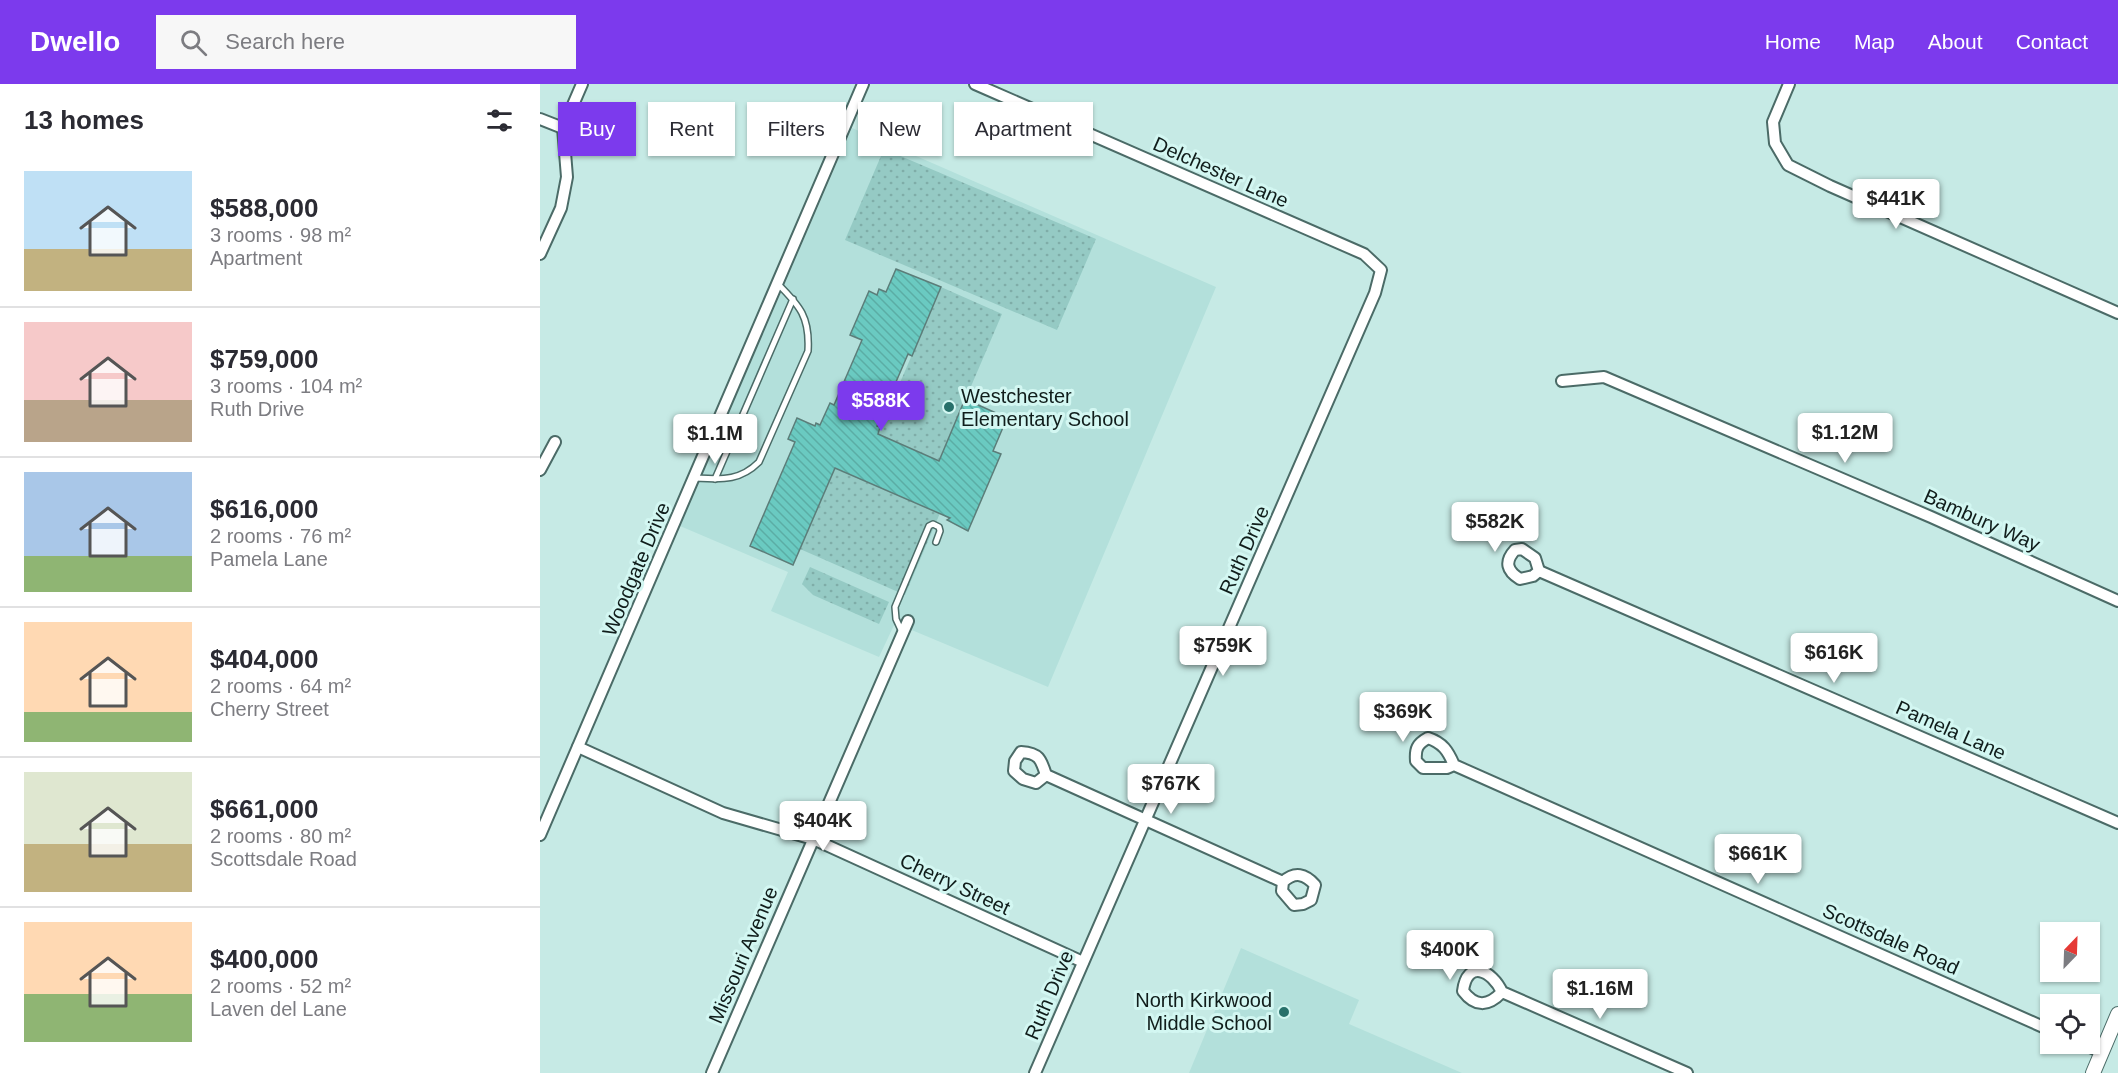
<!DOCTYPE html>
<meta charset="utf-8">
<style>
body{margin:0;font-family:Arial,sans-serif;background:#f7f7f7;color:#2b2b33;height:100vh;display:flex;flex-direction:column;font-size:22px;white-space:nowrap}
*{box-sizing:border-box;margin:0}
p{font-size:20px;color:#7c7c81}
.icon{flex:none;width:33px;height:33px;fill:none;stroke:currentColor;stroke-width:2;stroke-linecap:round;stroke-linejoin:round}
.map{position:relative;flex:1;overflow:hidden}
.sheet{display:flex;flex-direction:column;background:#fff;width:540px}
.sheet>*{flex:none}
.top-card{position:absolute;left:18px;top:18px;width:570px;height:54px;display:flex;gap:12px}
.needle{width:39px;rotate:23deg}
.fabs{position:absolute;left:1500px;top:838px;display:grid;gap:12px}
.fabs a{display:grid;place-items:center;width:60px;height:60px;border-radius:0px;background:#fff;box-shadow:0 2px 4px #0004;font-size:30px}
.price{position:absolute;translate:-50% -51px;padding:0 14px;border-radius:6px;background:#fff;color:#222;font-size:20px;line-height:39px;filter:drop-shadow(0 2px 3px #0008)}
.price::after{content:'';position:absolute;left:50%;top:36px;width:18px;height:14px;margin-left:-9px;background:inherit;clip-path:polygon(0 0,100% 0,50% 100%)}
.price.on{background:#7c3aed;color:#fff}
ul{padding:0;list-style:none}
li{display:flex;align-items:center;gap:18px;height:150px;padding:0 24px}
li+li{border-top:2px solid #e1e1e2}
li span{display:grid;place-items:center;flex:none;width:168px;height:120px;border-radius:0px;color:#555}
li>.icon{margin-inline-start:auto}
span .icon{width:72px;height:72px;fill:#fffc;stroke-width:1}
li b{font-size:26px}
h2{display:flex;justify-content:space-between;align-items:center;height:72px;padding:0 24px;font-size:26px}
.tag{padding:0 21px;border-radius:0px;background:#fff;box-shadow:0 2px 4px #0004;font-size:21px;line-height:54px}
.tag.on{background:#7c3aed;color:#fff}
header{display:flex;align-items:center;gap:36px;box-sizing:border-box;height:84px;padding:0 30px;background:#7c3aed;color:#fff}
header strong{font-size:28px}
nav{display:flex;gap:33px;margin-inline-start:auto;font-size:21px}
.search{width:420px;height:54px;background:#f7f7f7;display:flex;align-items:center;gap:15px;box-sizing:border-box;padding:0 21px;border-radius:0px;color:#7c7c81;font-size:22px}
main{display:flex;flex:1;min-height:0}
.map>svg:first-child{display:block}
</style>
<header>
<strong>Dwello</strong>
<div class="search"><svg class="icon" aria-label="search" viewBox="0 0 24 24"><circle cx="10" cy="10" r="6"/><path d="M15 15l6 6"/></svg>Search here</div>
<nav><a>Home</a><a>Map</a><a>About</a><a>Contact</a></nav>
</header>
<main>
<section class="sheet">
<h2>13 homes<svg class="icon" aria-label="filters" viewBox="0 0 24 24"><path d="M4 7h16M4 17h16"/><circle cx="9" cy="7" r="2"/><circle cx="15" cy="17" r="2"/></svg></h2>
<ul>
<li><span style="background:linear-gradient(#bfe0f5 65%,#c2b280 0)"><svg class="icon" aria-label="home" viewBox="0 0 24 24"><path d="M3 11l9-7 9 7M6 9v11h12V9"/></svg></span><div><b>$588,000</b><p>3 rooms · 98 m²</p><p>Apartment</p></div></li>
<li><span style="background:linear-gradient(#f6c9c9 65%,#b9a48a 0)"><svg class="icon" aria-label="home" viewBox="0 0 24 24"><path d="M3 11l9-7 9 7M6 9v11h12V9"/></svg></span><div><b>$759,000</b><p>3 rooms · 104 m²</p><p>Ruth Drive</p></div></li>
<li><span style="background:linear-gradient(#a9c7e8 70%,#8fb573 0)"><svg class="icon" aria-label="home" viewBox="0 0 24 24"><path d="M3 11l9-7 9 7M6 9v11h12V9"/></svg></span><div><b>$616,000</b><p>2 rooms · 76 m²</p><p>Pamela Lane</p></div></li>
<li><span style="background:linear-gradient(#ffd9b3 75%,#8fb573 0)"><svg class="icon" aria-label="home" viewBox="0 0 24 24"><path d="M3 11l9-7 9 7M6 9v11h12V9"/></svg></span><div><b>$404,000</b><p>2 rooms · 64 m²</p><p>Cherry Street</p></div></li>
<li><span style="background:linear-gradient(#dfe7d0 60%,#c2b280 0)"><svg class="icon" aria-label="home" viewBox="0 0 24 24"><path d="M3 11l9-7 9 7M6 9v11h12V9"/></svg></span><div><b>$661,000</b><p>2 rooms · 80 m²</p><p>Scottsdale Road</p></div></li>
<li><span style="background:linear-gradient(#ffd9b3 60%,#8fb573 0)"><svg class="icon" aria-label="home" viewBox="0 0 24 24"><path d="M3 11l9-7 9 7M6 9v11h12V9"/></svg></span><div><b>$400,000</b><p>2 rooms · 52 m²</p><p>Laven del Lane</p></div></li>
</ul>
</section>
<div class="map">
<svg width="1578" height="989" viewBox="0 0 1578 989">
<defs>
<pattern id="grass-dots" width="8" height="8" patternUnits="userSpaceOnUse" patternTransform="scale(1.5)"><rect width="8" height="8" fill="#95cac4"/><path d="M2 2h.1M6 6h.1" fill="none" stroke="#7fada8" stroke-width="1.8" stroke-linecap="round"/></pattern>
<pattern id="building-back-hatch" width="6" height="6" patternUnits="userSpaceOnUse" patternTransform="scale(1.5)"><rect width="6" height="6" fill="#6acac1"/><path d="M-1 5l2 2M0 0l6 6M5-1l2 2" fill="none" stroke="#5bada5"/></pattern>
</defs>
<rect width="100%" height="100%" fill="#c6eae5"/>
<g fill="#b3e0db">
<polygon points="312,44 676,203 508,603 355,539 339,573 231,527 248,488 140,442"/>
<polygon points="701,864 819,916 809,940 922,989 649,989"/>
</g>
<g fill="url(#grass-dots)">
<polygon points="344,65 556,155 517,246 305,156"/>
<polygon points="401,203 462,230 399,377 338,350"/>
<polygon points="295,384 400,429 365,511 260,465"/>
<polygon points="270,483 349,518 339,540 273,511 262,500"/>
</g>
<polygon fill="url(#building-back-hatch)" stroke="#5c7d79" stroke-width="1.5" points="356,185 401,203 372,272 368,270 337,342 340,343 338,350 399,377 425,315 467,334 453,367 461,370 428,447 407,436 410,434 295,384 253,481 210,462 255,358 248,355 257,334 275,342 276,339 280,341 290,319 294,321 322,256 310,251 329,207 337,211 339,205 346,208"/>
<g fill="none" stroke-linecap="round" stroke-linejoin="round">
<defs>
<g id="service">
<path d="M154 394C180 395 199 398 219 378L268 267C270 233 260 222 237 199"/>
<polyline points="175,395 253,215"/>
<polyline points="362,548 356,535 355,523 389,442 393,440 399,443 400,447 396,458"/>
</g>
<g id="minor">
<polyline points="435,0 824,170 841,186 835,209 495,989"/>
<polyline points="1249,0 1233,38 1235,59 1248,81 1290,102 1578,229"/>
<polyline points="0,35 23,44"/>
<polyline points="0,170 21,124 27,93 23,44 42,0"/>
<polyline points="1022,297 1064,293 1391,433 1578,517"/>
<polyline points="0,386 15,358"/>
<path d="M982 465 995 474 999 487 993 492 980 495C967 487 964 478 975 466Z"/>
<polyline points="999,487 1578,739"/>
<polyline points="38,663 183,729 273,755 543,878"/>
<path d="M914 681 907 684H883L876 677C875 665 877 660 888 654 903 659 908 667 914 681L1510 946"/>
<path d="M506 691 496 699 483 695 474 687 475 677 481 668C499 669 501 675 506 691L743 798C755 787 765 790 775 801L771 816 763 820 754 821 742 807 743 798"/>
<polyline points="0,751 323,0"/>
<path d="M962 908C948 923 935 923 923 907 927 875 952 886 962 908L1147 989"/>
<polyline points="1543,960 1562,968"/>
<polyline points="172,989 368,537"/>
</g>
<polyline id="tertiary" points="1553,989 1578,930"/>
</defs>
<use href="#service" stroke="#4b6b67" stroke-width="8"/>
<use href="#minor" stroke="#4b6b67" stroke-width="14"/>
<use href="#tertiary" stroke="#4b6b67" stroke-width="16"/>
<use href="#service" stroke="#fff" stroke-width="5"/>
<use href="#minor" stroke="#fff" stroke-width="10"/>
<use href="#tertiary" stroke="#fff" stroke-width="14"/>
</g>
<g fill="#27706a" stroke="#d3f7f2" stroke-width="2">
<circle cx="409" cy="323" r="6"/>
<circle cx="744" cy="928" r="6"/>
</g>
<g text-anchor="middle" stroke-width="6" stroke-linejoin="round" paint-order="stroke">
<g font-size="20" fill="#101d1b" stroke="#d3f7f2">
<text transform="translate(681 88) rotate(24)" y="7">Delchester Lane</text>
<text transform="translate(1442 436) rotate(24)" y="7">Bambury Way</text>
<text transform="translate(704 466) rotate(-66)" y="7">Ruth Drive</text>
<text transform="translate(96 485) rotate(-67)" y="7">Woodgate Drive</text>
<text transform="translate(1411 646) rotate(24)" y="7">Pamela Lane</text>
<text transform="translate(415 800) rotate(25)" y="7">Cherry Street</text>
<text transform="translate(1351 855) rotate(24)" y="7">Scottsdale Road</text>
<text transform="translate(203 871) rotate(-67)" y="7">Missouri Avenue</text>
<text transform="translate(509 911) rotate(-67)" y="7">Ruth Drive</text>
</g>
<g font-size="20" fill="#101d1b" stroke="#d3f7f2" text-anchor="start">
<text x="421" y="319">Westchester<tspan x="421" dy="23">Elementary School</tspan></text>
<text x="732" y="923" text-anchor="end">North Kirkwood<tspan x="732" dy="23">Middle School</tspan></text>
</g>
</g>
</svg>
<div class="fabs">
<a><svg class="needle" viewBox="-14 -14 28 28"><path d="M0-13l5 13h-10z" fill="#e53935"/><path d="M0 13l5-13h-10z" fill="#7c7c81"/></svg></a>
<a><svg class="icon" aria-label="locate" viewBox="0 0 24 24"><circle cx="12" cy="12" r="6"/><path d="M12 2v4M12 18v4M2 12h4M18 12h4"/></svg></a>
</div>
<b class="price" style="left:1356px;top:146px">$441K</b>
<b class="price on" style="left:341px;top:348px">$588K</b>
<b class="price" style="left:1305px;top:380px">$1.12M</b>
<b class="price" style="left:175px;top:381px">$1.1M</b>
<b class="price" style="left:955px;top:469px">$582K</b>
<b class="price" style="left:683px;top:593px">$759K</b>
<b class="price" style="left:1294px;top:600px">$616K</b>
<b class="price" style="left:863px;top:659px">$369K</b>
<b class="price" style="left:631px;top:731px">$767K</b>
<b class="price" style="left:283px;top:768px">$404K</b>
<b class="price" style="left:1218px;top:801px">$661K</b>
<b class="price" style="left:910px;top:897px">$400K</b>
<b class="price" style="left:1060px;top:936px">$1.16M</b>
<div class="top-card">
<a class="tag on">Buy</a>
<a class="tag">Rent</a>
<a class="tag">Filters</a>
<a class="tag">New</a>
<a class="tag">Apartment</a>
</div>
</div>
</main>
